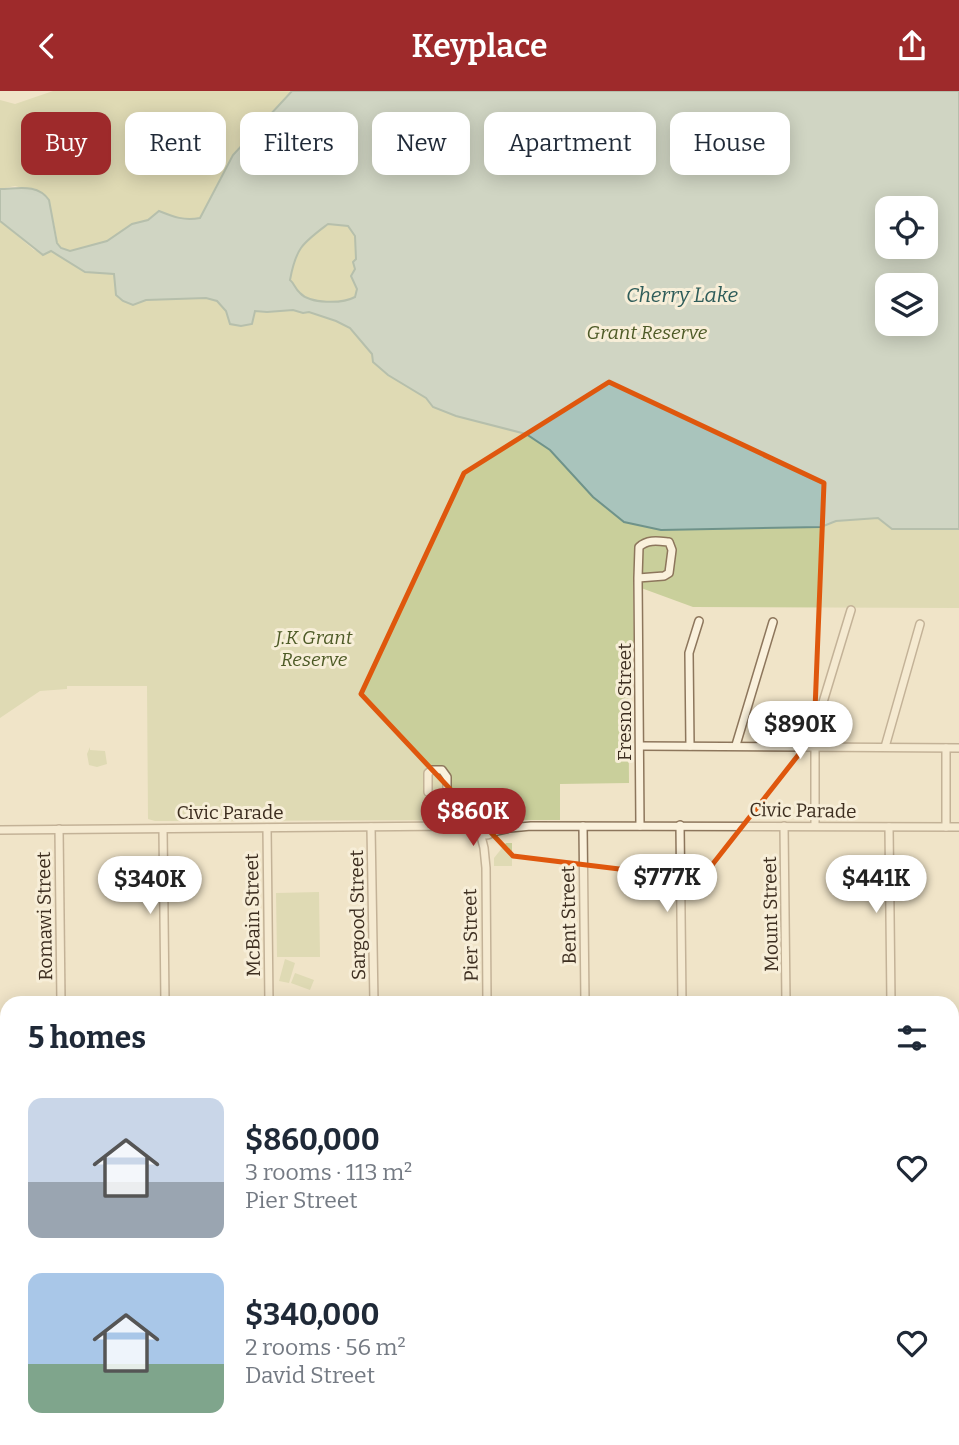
<!DOCTYPE html>
<meta charset="utf-8">
<style>
body{margin:0;font-family:Bitter,serif;background:#f6f6f7;color:#1f2937;height:100vh;display:flex;flex-direction:column;font-size:26px;white-space:nowrap}
*{box-sizing:border-box;margin:0}
p{font-size:23px;color:#747a83}
.icon{flex:none;width:38px;height:38px;fill:none;stroke:currentColor;stroke-width:2;stroke-linecap:round;stroke-linejoin:round}
.map{position:relative;flex:1;overflow:hidden}
.sheet{position:absolute;left:0px;top:905px;width:959px;height:450px;display:flex;flex-direction:column;background:#fff;border-radius:21px 21px 0 0;box-shadow:0 4px 18px #0003}
.sheet>*{flex:none}
.banner{position:absolute;left:21px;top:21px;width:917px;height:63px;display:flex;gap:14px}
.buttons{position:absolute;left:875px;top:105px;display:grid;gap:14px}
.buttons a{display:grid;place-items:center;width:63px;height:63px;border-radius:14px;background:#fff;box-shadow:0 4px 18px #0003;font-size:35px}
.price{position:absolute;translate:-50% -60px;padding:0 16px;border-radius:24px;background:#fff;color:#222;font-size:23px;line-height:46px;filter:drop-shadow(0 2px 4px #0008)}
.price::after{content:'';position:absolute;left:50%;top:42px;width:21px;height:16px;margin-left:-10px;background:inherit;clip-path:polygon(0 0,100% 0,50% 100%)}
.price.on{background:#9e2a2b;color:#fff}
ul{padding:0;list-style:none}
li{display:flex;align-items:center;gap:21px;height:175px;padding:0 28px}
li span{display:grid;place-items:center;flex:none;width:196px;height:140px;border-radius:14px;color:#555}
li>.icon{margin-inline-start:auto}
span .icon{width:84px;height:84px;fill:#fffc;stroke-width:1}
li b{font-size:30px}
h2{display:flex;justify-content:space-between;align-items:center;height:84px;padding:0 28px;font-size:30px}
.pill{padding:0 24px;border-radius:14px;background:#fff;box-shadow:0 4px 18px #0003;font-size:24px;line-height:63px}
.pill.on{background:#9e2a2b;color:#fff}
header{display:flex;justify-content:space-between;align-items:center;height:91px;padding:0 28px;background:#9e2a2b;color:#fff;font-size:32px;font-weight:600}
.map>svg:first-child{display:block}
</style>
<header><svg class="icon" aria-label="back" viewBox="0 0 24 24"><path d="M15 5l-7 7 7 7"/></svg>Keyplace<svg class="icon" aria-label="share" viewBox="0 0 24 24"><path d="M12 15V3M7 8l5-5 5 5M5 13v7h14v-7"/></svg></header>
<div class="map">
<svg width="959" height="1354" viewBox="0 0 959 1354">
<rect width="100%" height="100%" fill="#f0e4c8"/>
<g fill="#c9cf9b" fill-rule="evenodd">
<path d="M53 0H959V517L693 516 633 494 634 555 629 559 628 568 629 692 560 693V729H505L493 723 483 722 467 729 155 730 148 728 147 595H67V598L40 600 0 627V130L34 159 41 161 57 147 49 109 46 104 15 95 0 98V9L15 13ZM887 117H926V156H887ZM887 194H926V233H887Z"/>
<polygon points="90,656 90,659 105,660 107,673 97,676 89,674 87,663"/>
<polygon points="506,752 512,752 512,775 494,775 494,767"/>
<polygon points="319,801 320,866 277,866 276,802"/>
<polygon points="285,868 295,872 289,892 279,890"/>
<polygon points="295,882 314,889 310,899 291,892"/>
</g>
<polygon fill="#ecd9a5" points="388,1348 819,1348 850,1352 920,1353 356,1354"/>
<path fill="#a9c4bc" stroke="#6f938a" stroke-width="2" fill-rule="evenodd" d="M292 0H959V438H892L878 427 836 430 821 436 661 439 624 431 593 406 550 359 526 343 456 325 433 316 426 307 388 284 373 271 372 263 350 237 336 230 309 221 303 222 293 219 267 221 255 220 252 233 241 235 230 233 226 220 217 210 206 207 146 209 133 214 123 210 116 204 114 183 85 181 51 160 43 164 0 130V98C17 98 37 92 49 109L57 152 61 157 70 160 107 150 132 133 148 129 159 120C174 126 184 130 200 127L233 64ZM887 117H926V156H887ZM328 133 348 135 355 145 356 168 353 171 355 178 351 185 357 198 355 206C342 213 310 213 300 202 295 198 294 192 290 189 296 156 303 152 328 133ZM887 194H926V233H887Z"/>
<g fill="none" stroke-linecap="round" stroke-linejoin="round">
<defs>
<g id="minor">
<path d="M638 487 664 485 669 482 672 459 669 451C658 450 648 448 639 456L638 487 640 735"/>
<polyline points="736,654 773,531"/>
<polyline points="640,655 959,657"/>
<polyline points="690,655 689,562 699,530"/>
<polyline points="885,656 920,533"/>
<polyline points="428,701 428,682 432,679 442,679 447,686 447,701"/>
<circle cx="486" cy="735" r="9"/>
<polyline points="493,728 516,734"/>
<polyline points="680,734 682,912"/>
<polyline points="583,735 585,912"/>
<polyline points="784,735 786,912"/>
<polyline points="815,735 815,656 820,621 851,519"/>
<polyline points="371,736 374,912"/>
<polyline points="889,736 891,912"/>
<polyline points="946,736 946,657"/>
<polyline points="267,737 269,912"/>
<polyline points="59,738 61,912"/>
<polyline points="163,738 165,912"/>
<polyline points="0,739 454,735 478,740"/>
<polyline points="480,741 484,757 486,777 487,912"/>
<polyline points="493,741 510,737 531,735 959,736"/>
<polyline points="952,987 959,987"/>
<polyline points="0,999 7,999"/>
<polyline points="952,1004 959,1004"/>
<polyline points="0,1013 7,1013"/>
<polyline points="952,1104 959,1104"/>
<polyline points="0,1114 7,1114"/>
<polyline points="952,1338 959,1335"/>
<polyline points="65,1348 65,1354"/>
<polyline points="284,1353 308,1348"/>
<polyline points="246,1354 290,1348"/>
</g>
<g id="major">
<polyline points="952,1243 959,1241"/>
<polyline points="0,1343 7,1340"/>
</g>
</defs>
<use href="#minor" stroke="#8d765c" stroke-width="10"/>
<use href="#major" stroke="#5b4430" stroke-width="12"/>
<use href="#minor" stroke="#faf1dc" stroke-width="7"/>
<use href="#major" stroke="#f3d9a0" stroke-width="9"/>
<defs>
<g id="rail">
<polyline points="952,996 959,996"/>
<polyline points="0,1006 7,1006"/>
</g>
</defs>
<use href="#rail" stroke="#3d2e20" stroke-width="4.5"/>
<use href="#rail" stroke="#f7eed8" stroke-width="2" stroke-dasharray="5" stroke-linecap="butt"/>
</g>
<path d="M0 0H959V1354H0ZM609 291 824 392 814 644 701 788 513 765 361 603 464 382Z" fill="#f0e4c8" fill-opacity=".55" fill-rule="evenodd"/>
<path fill="none" stroke="#df570d" stroke-width="5" stroke-linejoin="round" d="M609 291 824 392 814 644 701 788 513 765 361 603 464 382Z"/>
<g text-anchor="middle" stroke-width="6" stroke-linejoin="round" paint-order="stroke">
<g font-size="19" font-style="italic" fill="#4d5a26" stroke="#f7eed8">
<text x="647" y="248">Grant Reserve</text>
<text x="314" y="553">J.K Grant<tspan x="314" dy="22">Reserve</tspan></text>
</g>
<g font-size="19" fill="#3d2e20" stroke="#f7eed8">
<text transform="translate(624 611) rotate(-90)" y="7">Fresno Street</text>
<text transform="translate(803 719) rotate(1)" y="7">Civic Parade</text>
<text x="230" y="728">Civic Parade</text>
<text transform="translate(770 823) rotate(-91)" y="7">Mount Street</text>
<text transform="translate(252 824) rotate(-91)" y="7">McBain Street</text>
<text transform="translate(357 824) rotate(-91)" y="7">Sargood Street</text>
<text transform="translate(568 824) rotate(-91)" y="7">Bent Street</text>
<text transform="translate(44 825) rotate(-91)" y="7">Romawi Street</text>
<text transform="translate(470 844) rotate(-91)" y="7">Pier Street</text>
</g>
<g font-size="21" font-style="italic" fill="#2f5d5a" stroke="#f7eed8">
<text x="682" y="211">Cherry Lake</text>
</g>
</g>
</svg>
<div class="buttons">
<a><svg class="icon" aria-label="locate" viewBox="0 0 24 24"><circle cx="12" cy="12" r="6"/><path d="M12 2v4M12 18v4M2 12h4M18 12h4"/></svg></a>
<a><svg class="icon" aria-label="layers" viewBox="0 0 24 24"><path d="M12 4l9 5-9 5-9-5zM3 14l9 5 9-5"/></svg></a>
</div>
<b class="price" style="left:800px;top:670px">$890K</b>
<b class="price on" style="left:473px;top:757px">$860K</b>
<b class="price" style="left:667px;top:823px">$777K</b>
<b class="price" style="left:876px;top:824px">$441K</b>
<b class="price" style="left:150px;top:825px">$340K</b>
<div class="banner">
<a class="pill on">Buy</a>
<a class="pill">Rent</a>
<a class="pill">Filters</a>
<a class="pill">New</a>
<a class="pill">Apartment</a>
<a class="pill">House</a>
</div>
<section class="sheet">
<h2>5 homes<svg class="icon" aria-label="filters" viewBox="0 0 24 24"><path d="M4 7h16M4 17h16"/><circle cx="9" cy="7" r="2"/><circle cx="15" cy="17" r="2"/></svg></h2>
<ul>
<li><span style="background:linear-gradient(#c9d6e8 60%,#9aa5b1 0)"><svg class="icon" aria-label="home" viewBox="0 0 24 24"><path d="M3 11l9-7 9 7M6 9v11h12V9"/></svg></span><div><b>$860,000</b><p>3 rooms · 113 m²</p><p>Pier Street</p></div><svg class="icon" aria-label="heart" viewBox="0 0 24 24"><path d="M12 20l-8-8c-3-5 5-10 8-4 3-6 11-1 8 4z"/></svg></li>
<li><span style="background:linear-gradient(#a9c7e8 65%,#7fa58c 0)"><svg class="icon" aria-label="home" viewBox="0 0 24 24"><path d="M3 11l9-7 9 7M6 9v11h12V9"/></svg></span><div><b>$340,000</b><p>2 rooms · 56 m²</p><p>David Street</p></div><svg class="icon" aria-label="heart" viewBox="0 0 24 24"><path d="M12 20l-8-8c-3-5 5-10 8-4 3-6 11-1 8 4z"/></svg></li>
</ul>
</section>
</div>
